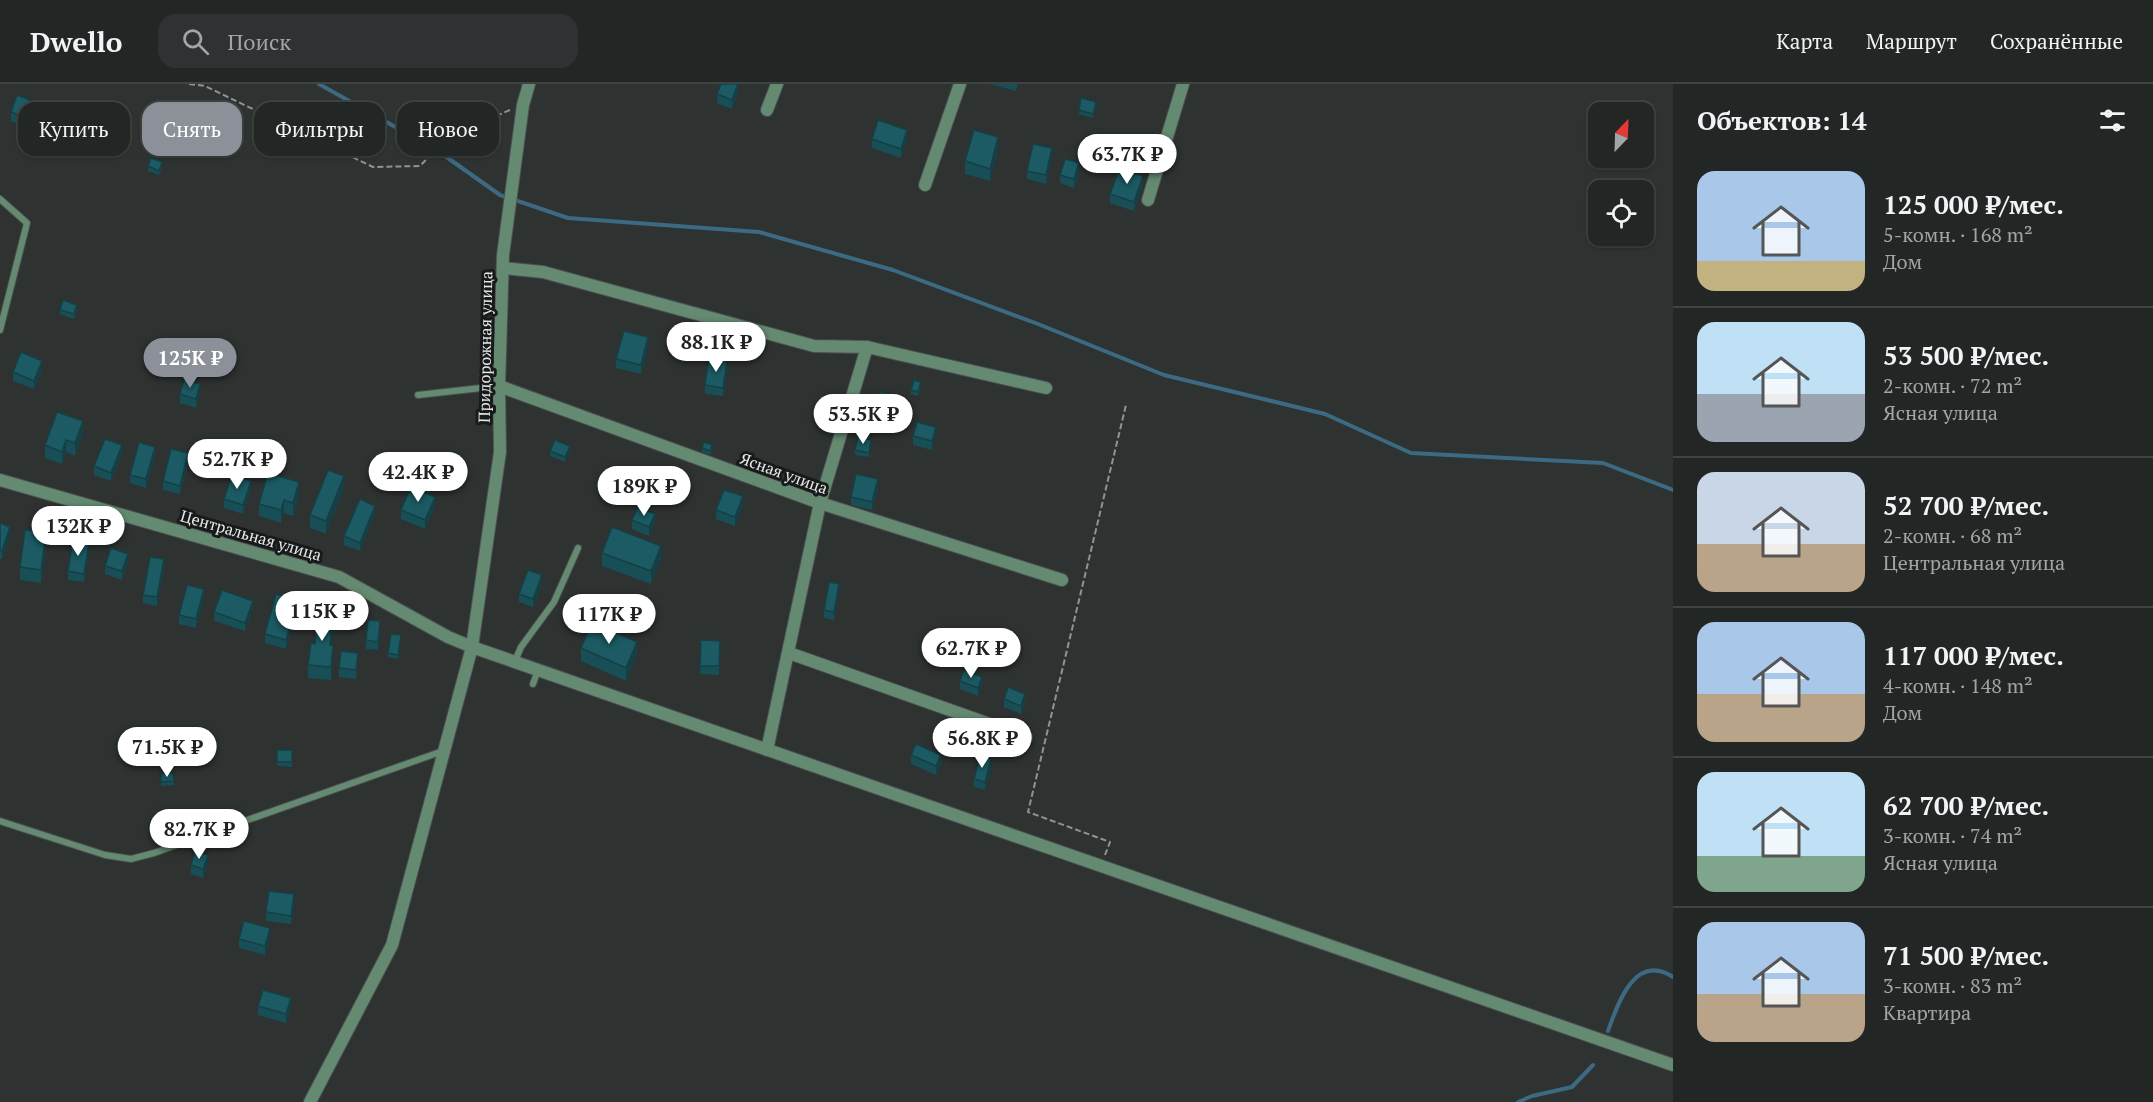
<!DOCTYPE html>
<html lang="ru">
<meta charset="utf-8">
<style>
body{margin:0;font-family:"PT Serif",serif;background:#2e3232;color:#f1f3f6;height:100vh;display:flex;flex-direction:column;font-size:22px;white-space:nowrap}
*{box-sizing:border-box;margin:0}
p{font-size:20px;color:#a2a5a7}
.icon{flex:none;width:33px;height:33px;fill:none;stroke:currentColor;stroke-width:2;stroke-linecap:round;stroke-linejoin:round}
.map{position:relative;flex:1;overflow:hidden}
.drawer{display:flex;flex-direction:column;background:#222625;width:480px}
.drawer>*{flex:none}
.banner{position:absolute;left:18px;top:18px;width:570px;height:54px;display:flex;gap:12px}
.needle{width:39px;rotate:23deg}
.tools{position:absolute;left:1588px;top:18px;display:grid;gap:12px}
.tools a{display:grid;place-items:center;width:66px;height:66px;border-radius:12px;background:#222625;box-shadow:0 2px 4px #0004,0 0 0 2px #3f4342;font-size:30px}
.price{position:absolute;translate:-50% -51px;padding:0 14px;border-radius:21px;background:#fff;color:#222;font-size:20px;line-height:39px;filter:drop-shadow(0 2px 3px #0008)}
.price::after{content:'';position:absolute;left:50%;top:36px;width:18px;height:14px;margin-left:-9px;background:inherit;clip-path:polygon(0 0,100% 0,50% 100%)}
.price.active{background:#8c9099;color:#fff}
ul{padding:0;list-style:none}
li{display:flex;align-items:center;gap:18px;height:150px;padding:0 24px}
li+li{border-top:2px solid #3f4342}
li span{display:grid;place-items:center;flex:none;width:168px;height:120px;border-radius:18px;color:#555}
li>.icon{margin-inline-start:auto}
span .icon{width:72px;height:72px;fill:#fffc;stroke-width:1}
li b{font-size:26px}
h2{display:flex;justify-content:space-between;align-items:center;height:72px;padding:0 24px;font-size:26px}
.tag{padding:0 21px;border-radius:18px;background:#222625;box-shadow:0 2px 4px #0004,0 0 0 2px #3f4342;font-size:21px;line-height:54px}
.tag.active{background:#8c9099;color:#fff}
header{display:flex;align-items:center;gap:36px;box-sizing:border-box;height:84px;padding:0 30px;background:#222625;border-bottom:2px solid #3f4342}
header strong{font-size:28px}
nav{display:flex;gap:33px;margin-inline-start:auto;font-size:21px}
.search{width:420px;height:54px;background:#2e3232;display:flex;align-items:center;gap:15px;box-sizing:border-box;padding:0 21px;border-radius:18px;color:#a2a5a7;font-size:22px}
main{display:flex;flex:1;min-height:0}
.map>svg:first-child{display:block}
</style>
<header>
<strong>Dwello</strong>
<div class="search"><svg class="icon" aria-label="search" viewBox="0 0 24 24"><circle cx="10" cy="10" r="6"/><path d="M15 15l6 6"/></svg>Поиск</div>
<nav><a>Карта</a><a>Маршрут</a><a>Сохранённые</a></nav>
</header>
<main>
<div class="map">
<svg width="1673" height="1018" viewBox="0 0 1673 1018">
<rect width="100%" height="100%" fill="#2e3231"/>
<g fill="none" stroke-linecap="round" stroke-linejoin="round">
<g stroke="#3d6a83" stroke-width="4">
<polyline points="319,0 438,67 500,111 568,134 759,148 893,186 1038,240 1164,291 1325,330 1411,369 1603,379 1673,406"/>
<path d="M1608 947C1618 919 1635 868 1673 893"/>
<polyline points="1518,1018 1532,1012 1572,1003 1593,981"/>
</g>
<defs>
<g id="service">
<polyline points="0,115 27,139 0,246"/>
<polyline points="418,311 499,302"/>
<polyline points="515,577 521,563 554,518 578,464"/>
<polyline points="533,600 538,586"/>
<polyline points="0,737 105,771 131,775 154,769 443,667"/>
</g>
<g id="minor">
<polyline points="767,26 777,0"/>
<polyline points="925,101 960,0"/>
<polyline points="1148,116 1183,0"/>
<polyline points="503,184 543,188 814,262 867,263 1046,304"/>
<polyline points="499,302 820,419 1062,496"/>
<polyline points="789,569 1026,653"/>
<polyline points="767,666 820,419 867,263"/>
</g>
<g id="tertiary">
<polyline points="0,396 339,493 448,553 472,563 1673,981"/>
<polyline points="310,1018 392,861 472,563 500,368 499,302 503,171 523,21 529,0"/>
</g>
</defs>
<use href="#service" stroke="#4c4f4f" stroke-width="8"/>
<use href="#minor" stroke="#4c4f4f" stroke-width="14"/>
<use href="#tertiary" stroke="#4c4f4f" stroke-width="14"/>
<g stroke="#909393" stroke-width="2" stroke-dasharray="6 3" stroke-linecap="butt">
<polyline points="189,0 205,2 373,83 420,82 441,60 473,42 510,26"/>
<polyline points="1105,771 1110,758 1028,728 1126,321"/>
</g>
<use href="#service" stroke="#648a72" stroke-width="6"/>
<use href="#minor" stroke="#648a72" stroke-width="12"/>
<use href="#tertiary" stroke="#648a72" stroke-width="12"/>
</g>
<g fill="#184e56">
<polygon points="990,0 1018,0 1016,7"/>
<polygon points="738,9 732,25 717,19 717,10"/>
<polygon points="1096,22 1093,34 1079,30 1079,26"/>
<polygon points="30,24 23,42 11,37 11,28"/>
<polygon points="872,55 907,55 901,74 872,64"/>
<polygon points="998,66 990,97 965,90 965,77"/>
<polygon points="1052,73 1046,100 1027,95 1027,87"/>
<polygon points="148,82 162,82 159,91 148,87"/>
<polygon points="1079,88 1074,104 1060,99 1060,91"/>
<polygon points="1143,100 1134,127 1110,119 1110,110"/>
<polygon points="77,225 74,235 60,230 60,226"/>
<polygon points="648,262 641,290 616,284 616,275"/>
<polygon points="727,285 723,312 705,310 705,301"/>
<polygon points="42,286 34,305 13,297 13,288"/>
<polygon points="921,303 918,312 911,310 911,306"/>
<polygon points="200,309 196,324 180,319 180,310"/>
<polygon points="901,321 897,341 876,336 876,328"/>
<polygon points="83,350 75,372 66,368 62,380 45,374 45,361"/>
<polygon points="913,352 936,352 932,366 913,361"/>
<polygon points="871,360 869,373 855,371 855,366"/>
<polygon points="702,364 712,365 710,371 702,368"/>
<polygon points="550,367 570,367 565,378 550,372"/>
<polygon points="122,370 111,397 94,391 94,382"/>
<polygon points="155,371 146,404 130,399 130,391"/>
<polygon points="188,378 180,410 163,406 163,397"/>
<polygon points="642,401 664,402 659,416 642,410"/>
<polygon points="878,404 872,426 851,421 851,413"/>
<polygon points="251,405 243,430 224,424 224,415"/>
<polygon points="344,405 326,450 310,444 310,431"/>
<polygon points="299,411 293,432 284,429 281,439 259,432 259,420"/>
<polygon points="743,421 735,442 716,435 716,426"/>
<polygon points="435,422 425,445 401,435 401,426"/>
<polygon points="375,430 360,467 344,461 344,452"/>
<polygon points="632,436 655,439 649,452 632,445"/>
<polygon points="0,439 10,451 2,475 0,475"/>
<polygon points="46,461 41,499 20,496 20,483"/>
<polygon points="89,468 84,498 68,496 68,487"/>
<polygon points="602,469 661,475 651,500 602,482"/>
<polygon points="128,479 122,496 105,490 105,482"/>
<polygon points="164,484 157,522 143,519 143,511"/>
<polygon points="542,500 533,523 519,518 519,510"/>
<polygon points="839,509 834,536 824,534 824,526"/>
<polygon points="204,514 196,544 179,540 179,531"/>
<polygon points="289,522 286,536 291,546 286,565 265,559 265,550"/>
<polygon points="253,525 245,547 214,537 214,528"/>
<polygon points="333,542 331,561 333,574 331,596 308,594 308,581"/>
<polygon points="380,546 378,566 366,565 366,556"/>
<polygon points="401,556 398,575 388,573 388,569"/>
<polygon points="701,556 720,557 719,591 700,590"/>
<polygon points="581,564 637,571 626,597 581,577"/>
<polygon points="358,578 356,595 339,593 339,584"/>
<polygon points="960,597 982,601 978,612 960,605"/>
<polygon points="1004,615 1025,619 1021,630 1004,623"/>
<polygon points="277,666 292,666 292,683 277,682"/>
<polygon points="911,671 941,680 936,691 911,680"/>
<polygon points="991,684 985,706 974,703 974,695"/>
<polygon points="173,689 174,701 161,702 161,690"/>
<polygon points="208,779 203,794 191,790 191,781"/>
<polygon points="294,819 291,840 266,837 266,828"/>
<polygon points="270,852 265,871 239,864 239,855"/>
<polygon points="258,922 291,923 286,939 258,931"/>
</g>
<g fill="#144046">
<polygon points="738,0 738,9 732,25 732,16"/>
<polygon points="30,16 30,24 23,42 23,33"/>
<polygon points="907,46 907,55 901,74 901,65"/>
<polygon points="998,53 998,66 990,97 990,85"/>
<polygon points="1052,64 1052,73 1046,100 1046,91"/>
<polygon points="1079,79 1079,88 1074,104 1074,95"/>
<polygon points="1143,92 1143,100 1134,127 1134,118"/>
<polygon points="648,253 648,262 641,290 641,281"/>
<polygon points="42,277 42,286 34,305 34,297"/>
<polygon points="727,277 727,285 723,312 723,304"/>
<polygon points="200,300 200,309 196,324 196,315"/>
<polygon points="901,312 901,321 897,341 897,332"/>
<polygon points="83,337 83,350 75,372 75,359"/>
<polygon points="936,343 936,352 932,366 932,357"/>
<polygon points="66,356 66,368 62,380 62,368"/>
<polygon points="122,361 122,370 111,397 111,389"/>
<polygon points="570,362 570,367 565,378 565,373"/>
<polygon points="155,363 155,371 146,404 146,395"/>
<polygon points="188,369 188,378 180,410 180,402"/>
<polygon points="344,392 344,405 326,450 326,437"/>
<polygon points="664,394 664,402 659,416 659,408"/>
<polygon points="878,395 878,404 872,426 872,418"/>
<polygon points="251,397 251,405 243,430 243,421"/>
<polygon points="299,398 299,411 293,432 293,419"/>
<polygon points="743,412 743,421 735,442 735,433"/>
<polygon points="435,413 435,422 425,445 425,436"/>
<polygon points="284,416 284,429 281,439 281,426"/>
<polygon points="375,422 375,430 360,467 360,459"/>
<polygon points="655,430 655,439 649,452 649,443"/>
<polygon points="10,443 10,451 2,475 2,467"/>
<polygon points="46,448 46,461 41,499 41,486"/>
<polygon points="89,459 89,468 84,498 84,490"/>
<polygon points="661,462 661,475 651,500 651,487"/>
<polygon points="128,470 128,479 122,496 122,487"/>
<polygon points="164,475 164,484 157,522 157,513"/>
<polygon points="542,491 542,500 533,523 533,515"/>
<polygon points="839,500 839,509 834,536 834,528"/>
<polygon points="204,505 204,514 196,544 196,535"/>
<polygon points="289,513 289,522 283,544 283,536"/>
<polygon points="253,517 253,525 245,547 245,539"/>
<polygon points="333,530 333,542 330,574 330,561"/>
<polygon points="291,538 291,546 286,565 286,556"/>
<polygon points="637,558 637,571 626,597 626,584"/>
<polygon points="333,561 333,574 331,596 331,583"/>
<polygon points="982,593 982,601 978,612 978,604"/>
<polygon points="1025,610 1025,619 1021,630 1021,622"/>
<polygon points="941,671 941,680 936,691 936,682"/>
<polygon points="991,675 991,684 985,706 985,698"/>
<polygon points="208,771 208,779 203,794 203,785"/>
<polygon points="294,810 294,819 291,840 291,832"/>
<polygon points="270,844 270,852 265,871 265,862"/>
<polygon points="291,914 291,923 286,939 286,930"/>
</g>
<g fill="#1c5b64" stroke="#144046" stroke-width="1.5">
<polygon points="721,0 738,0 732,16 717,10"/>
<polygon points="17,11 30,16 23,33 11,28"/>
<polygon points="1081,14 1096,18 1093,30 1079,26"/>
<polygon points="878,36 907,46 901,65 872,55"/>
<polygon points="974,46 998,53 990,85 965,77"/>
<polygon points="1033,60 1052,64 1046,91 1027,87"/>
<polygon points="151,74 162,78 159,87 148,82"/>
<polygon points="1065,75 1079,79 1074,95 1060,91"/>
<polygon points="1120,84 1143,92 1134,118 1110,110"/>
<polygon points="63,216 77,221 74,230 60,226"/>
<polygon points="624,247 648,253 641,281 616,275"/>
<polygon points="21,268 42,277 34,297 13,288"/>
<polygon points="709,274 727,277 723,304 705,301"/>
<polygon points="184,296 200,300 196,315 180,310"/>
<polygon points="914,296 921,298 918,308 911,306"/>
<polygon points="879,308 901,312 897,332 876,328"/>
<polygon points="57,328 83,337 75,359 66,356 62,368 45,361"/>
<polygon points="917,338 936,343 932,357 913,352"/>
<polygon points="858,353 871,356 869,369 855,366"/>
<polygon points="105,355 122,361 111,389 94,382"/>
<polygon points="555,356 570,362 565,373 550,367"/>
<polygon points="139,358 155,363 146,395 130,391"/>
<polygon points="704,358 712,361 710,367 702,364"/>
<polygon points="171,365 188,369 180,402 163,397"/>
<polygon points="328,386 344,392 326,437 310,431"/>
<polygon points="647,387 664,394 659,408 642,401"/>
<polygon points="268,389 299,398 293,419 284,416 281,426 259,420"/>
<polygon points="232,390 251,397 243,421 224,415"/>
<polygon points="856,390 878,395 872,418 851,413"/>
<polygon points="411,403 435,413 425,436 401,426"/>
<polygon points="724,406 743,412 735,433 716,426"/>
<polygon points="360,415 375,422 360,459 344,452"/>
<polygon points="638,423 655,430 649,443 632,436"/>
<polygon points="0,439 10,443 2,467 0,466"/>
<polygon points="612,443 661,462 651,487 602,469"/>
<polygon points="25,446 46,448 41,486 20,483"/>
<polygon points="73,456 89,459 84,490 68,487"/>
<polygon points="111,464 128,470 122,487 105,482"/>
<polygon points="150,473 164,475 157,513 143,511"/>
<polygon points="528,486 542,491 533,515 519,510"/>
<polygon points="829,498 839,500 834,528 824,526"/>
<polygon points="187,501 204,505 196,535 179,531"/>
<polygon points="222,506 253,517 245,539 214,528"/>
<polygon points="276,510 289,513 283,536 291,538 286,556 265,550"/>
<polygon points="318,528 333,530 330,561 333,561 331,583 308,581 311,559 315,560"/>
<polygon points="368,536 380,537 378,558 366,556"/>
<polygon points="592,538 637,558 626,584 581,564"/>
<polygon points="391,550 401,551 398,571 388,569"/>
<polygon points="701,556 720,557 719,582 700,582"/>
<polygon points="341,567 358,569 356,586 339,584"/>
<polygon points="964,586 982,593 978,604 960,597"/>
<polygon points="1008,603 1025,610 1021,622 1004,615"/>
<polygon points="916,660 941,671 936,682 911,671"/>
<rect x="277" y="666" width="15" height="12"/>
<polygon points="980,672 991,675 985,698 974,695"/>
<polygon points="173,689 174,697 161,698 161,690"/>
<polygon points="195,767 208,771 203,785 191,781"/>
<polygon points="269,807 294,810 291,832 266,828"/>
<polygon points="244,837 270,844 265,862 239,855"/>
<polygon points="263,906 291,914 286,930 258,922"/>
</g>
<g text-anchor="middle" stroke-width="6" stroke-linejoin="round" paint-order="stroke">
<g font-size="16" fill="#e7eaea" stroke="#171a19">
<text transform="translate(485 263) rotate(-89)" y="6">Придорожная улица</text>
<text transform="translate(784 389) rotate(20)" y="6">Ясная улица</text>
<text transform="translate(251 451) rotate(16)" y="6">Центральная улица</text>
</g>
</g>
</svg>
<div class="tools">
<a><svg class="needle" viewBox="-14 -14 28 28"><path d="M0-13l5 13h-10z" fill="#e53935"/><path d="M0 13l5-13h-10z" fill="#a2a5a7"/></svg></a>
<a><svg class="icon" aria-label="locate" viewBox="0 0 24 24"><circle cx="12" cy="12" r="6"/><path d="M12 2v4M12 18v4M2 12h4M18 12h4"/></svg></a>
</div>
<b class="price" style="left:1127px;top:101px">63.7K ₽</b>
<b class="price" style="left:716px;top:289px">88.1K ₽</b>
<b class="price active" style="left:190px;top:305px">125K ₽</b>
<b class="price" style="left:863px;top:361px">53.5K ₽</b>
<b class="price" style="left:237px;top:406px">52.7K ₽</b>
<b class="price" style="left:418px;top:419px">42.4K ₽</b>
<b class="price" style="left:644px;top:433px">189K ₽</b>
<b class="price" style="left:78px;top:473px">132K ₽</b>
<b class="price" style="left:322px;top:558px">115K ₽</b>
<b class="price" style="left:609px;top:561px">117K ₽</b>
<b class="price" style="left:971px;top:595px">62.7K ₽</b>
<b class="price" style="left:982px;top:685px">56.8K ₽</b>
<b class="price" style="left:167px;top:694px">71.5K ₽</b>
<b class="price" style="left:199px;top:776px">82.7K ₽</b>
<div class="banner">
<a class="tag">Купить</a>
<a class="tag active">Снять</a>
<a class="tag">Фильтры</a>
<a class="tag">Новое</a>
</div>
</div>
<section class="drawer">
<h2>Объектов: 14<svg class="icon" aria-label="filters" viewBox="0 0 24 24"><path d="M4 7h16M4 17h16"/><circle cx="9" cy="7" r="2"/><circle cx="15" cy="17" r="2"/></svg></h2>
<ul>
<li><span style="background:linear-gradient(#a9c7e8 75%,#c2b280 0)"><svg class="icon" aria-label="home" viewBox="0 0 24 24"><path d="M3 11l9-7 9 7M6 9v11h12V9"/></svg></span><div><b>125 000 ₽/мес.</b><p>5-комн. · 168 m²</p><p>Дом</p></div></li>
<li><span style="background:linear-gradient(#bfe0f5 60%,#9aa5b1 0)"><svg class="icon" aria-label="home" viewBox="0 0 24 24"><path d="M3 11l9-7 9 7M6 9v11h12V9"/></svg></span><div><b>53 500 ₽/мес.</b><p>2-комн. · 72 m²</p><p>Ясная улица</p></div></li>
<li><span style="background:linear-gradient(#c9d6e8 60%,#b9a48a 0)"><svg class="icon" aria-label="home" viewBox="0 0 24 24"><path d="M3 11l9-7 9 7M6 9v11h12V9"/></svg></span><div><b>52 700 ₽/мес.</b><p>2-комн. · 68 m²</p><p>Центральная улица</p></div></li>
<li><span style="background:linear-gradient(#a9c7e8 60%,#b9a48a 0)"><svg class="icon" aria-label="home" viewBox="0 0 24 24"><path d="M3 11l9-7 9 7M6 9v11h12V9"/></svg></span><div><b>117 000 ₽/мес.</b><p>4-комн. · 148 m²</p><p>Дом</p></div></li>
<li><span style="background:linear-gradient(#bfe0f5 70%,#7fa58c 0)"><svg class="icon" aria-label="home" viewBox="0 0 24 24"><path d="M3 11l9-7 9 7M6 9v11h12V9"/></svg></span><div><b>62 700 ₽/мес.</b><p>3-комн. · 74 m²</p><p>Ясная улица</p></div></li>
<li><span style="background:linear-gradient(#a9c7e8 60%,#b9a48a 0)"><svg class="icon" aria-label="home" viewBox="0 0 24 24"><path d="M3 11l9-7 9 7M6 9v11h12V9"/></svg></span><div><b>71 500 ₽/мес.</b><p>3-комн. · 83 m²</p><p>Квартира</p></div></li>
</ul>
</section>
</main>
